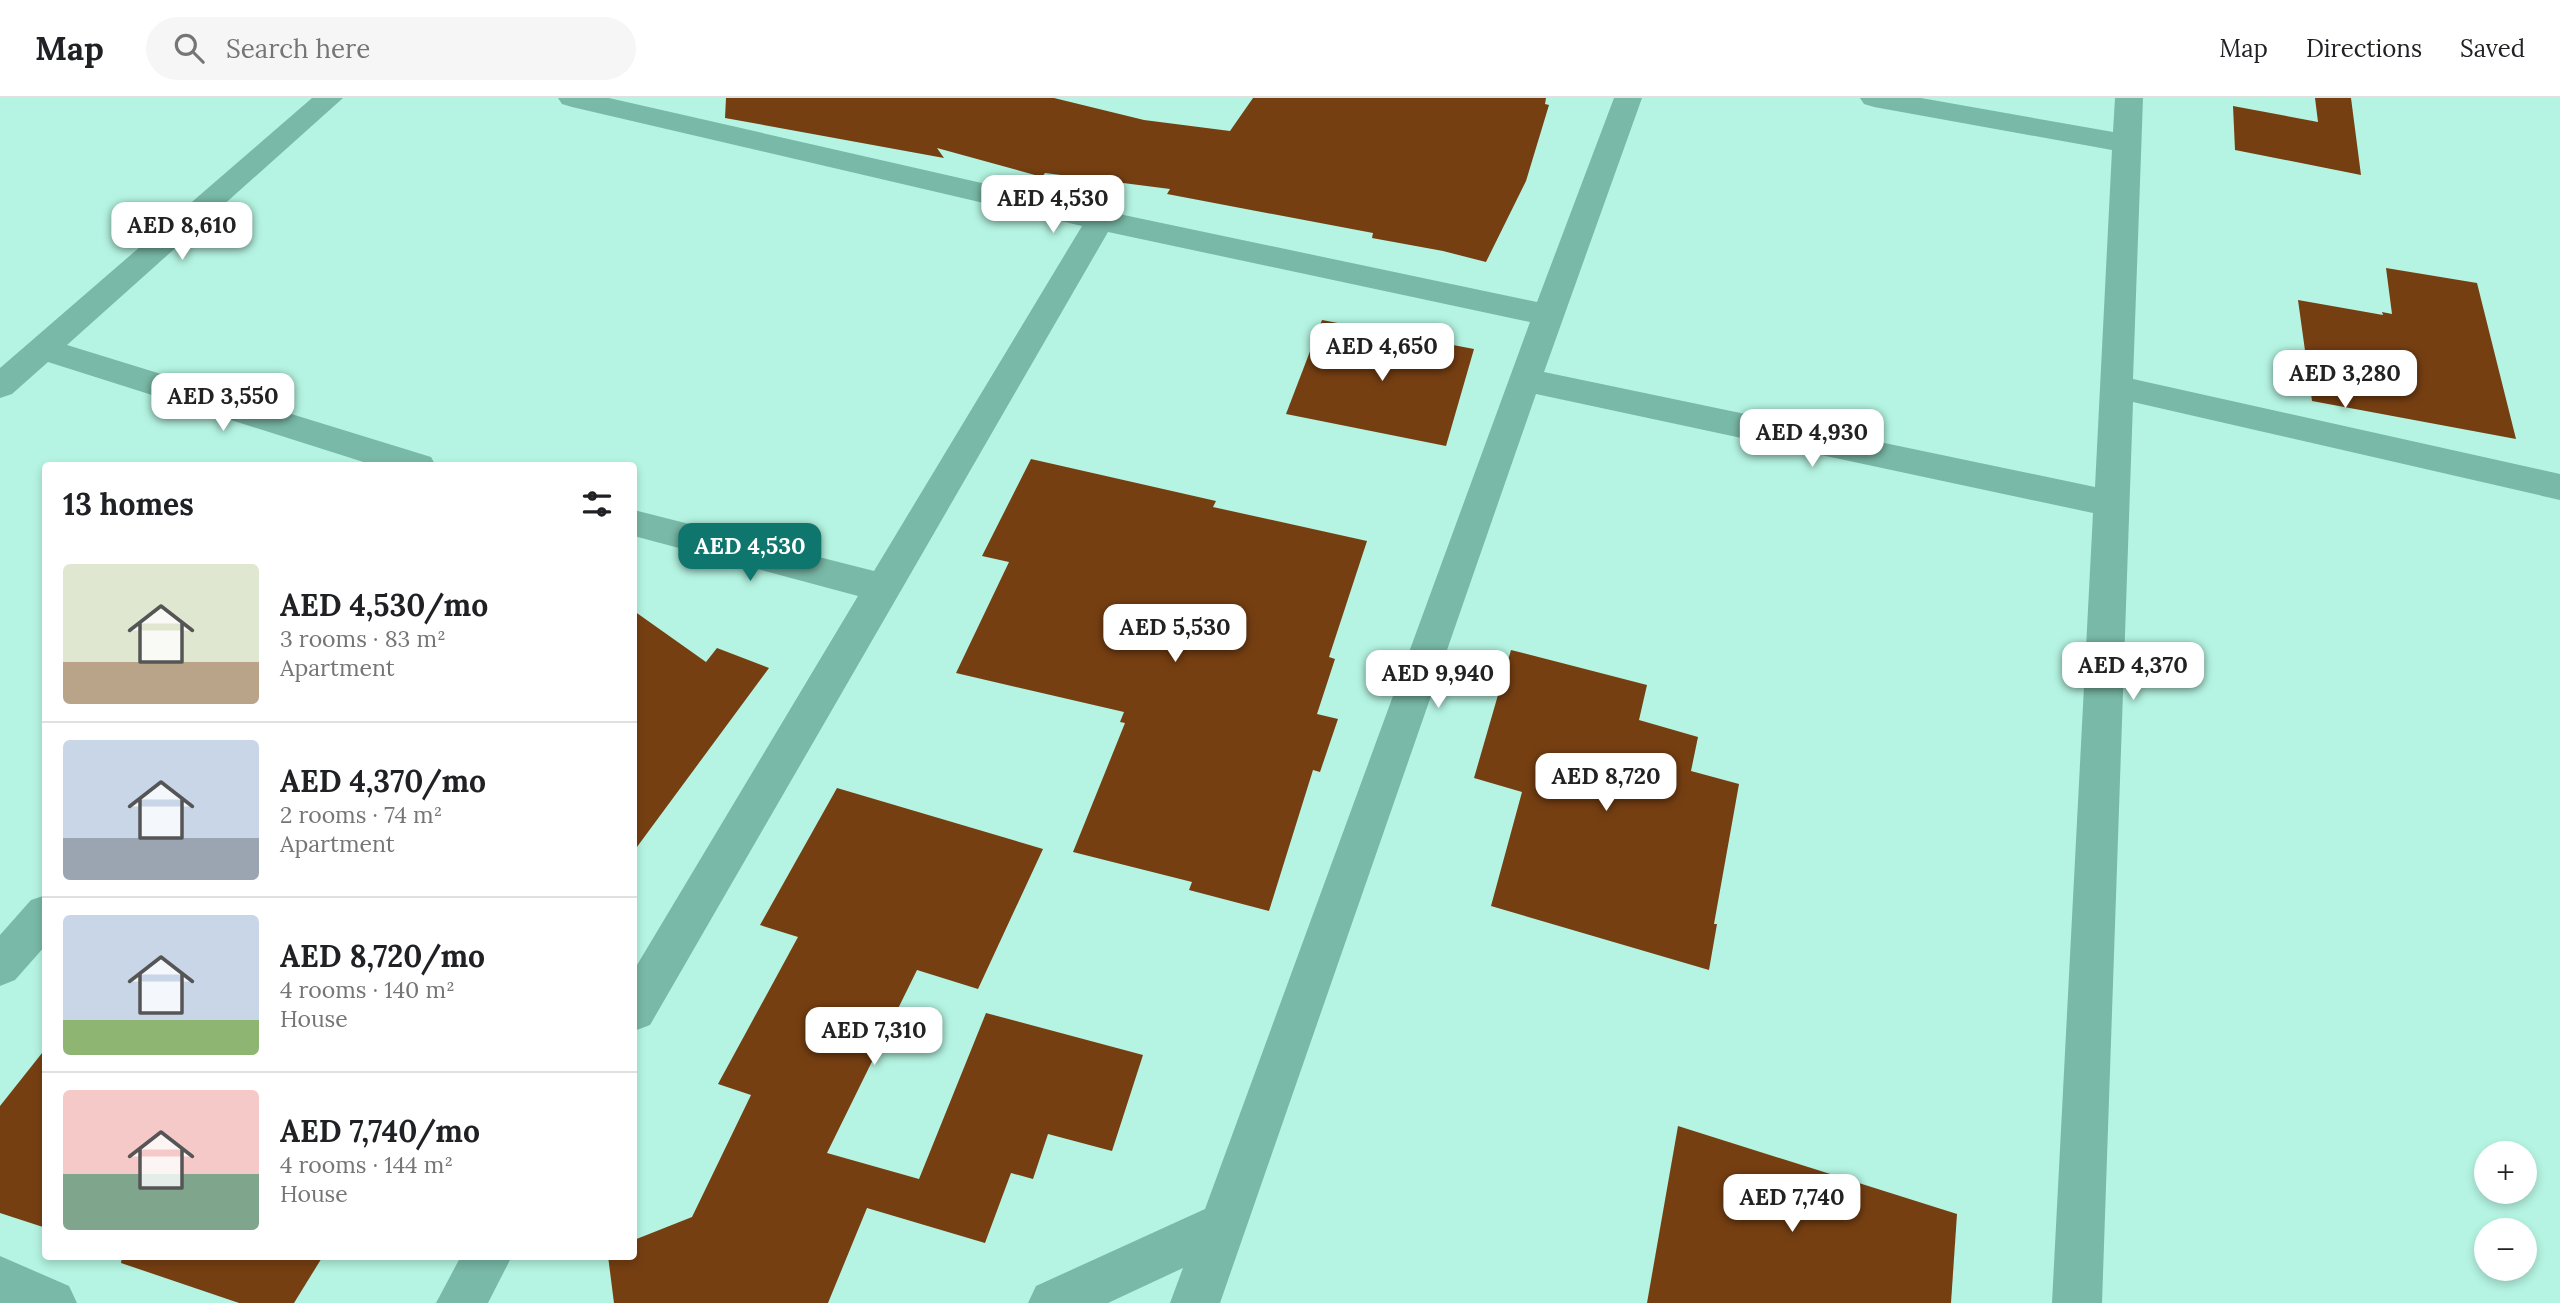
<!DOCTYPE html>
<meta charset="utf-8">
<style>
body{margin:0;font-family:Lora,serif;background:#f6f6f6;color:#202124;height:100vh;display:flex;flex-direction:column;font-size:26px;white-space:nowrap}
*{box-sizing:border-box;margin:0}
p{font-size:23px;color:#757577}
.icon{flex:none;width:38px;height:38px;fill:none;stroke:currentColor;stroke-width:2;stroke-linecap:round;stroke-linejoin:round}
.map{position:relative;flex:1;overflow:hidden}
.details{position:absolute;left:42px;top:364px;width:595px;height:798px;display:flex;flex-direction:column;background:#fff;border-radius:7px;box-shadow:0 4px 10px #0003}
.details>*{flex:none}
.buttons{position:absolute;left:2474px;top:1043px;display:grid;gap:14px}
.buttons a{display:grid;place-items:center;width:63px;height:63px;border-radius:50%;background:#fff;box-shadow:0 4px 10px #0003;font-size:35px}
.price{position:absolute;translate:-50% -60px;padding:0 16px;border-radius:14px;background:#fff;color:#222;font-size:23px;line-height:46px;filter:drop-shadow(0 2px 4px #0008)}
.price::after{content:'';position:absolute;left:50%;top:42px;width:21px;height:16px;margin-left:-10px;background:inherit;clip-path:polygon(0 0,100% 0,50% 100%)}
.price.active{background:#0f766e;color:#fff}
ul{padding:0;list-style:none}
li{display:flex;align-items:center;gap:21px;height:175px;padding:0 21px}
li+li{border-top:2px solid #e0e0e0}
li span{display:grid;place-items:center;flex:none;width:196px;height:140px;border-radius:7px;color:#555}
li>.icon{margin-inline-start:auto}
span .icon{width:84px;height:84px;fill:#fffc;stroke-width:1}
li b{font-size:30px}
h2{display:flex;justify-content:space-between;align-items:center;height:84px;padding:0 21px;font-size:30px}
header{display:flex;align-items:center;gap:42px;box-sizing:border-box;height:98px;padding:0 35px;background:#fff;border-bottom:2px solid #e0e0e0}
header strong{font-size:33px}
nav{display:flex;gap:38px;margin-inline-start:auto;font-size:24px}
.search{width:490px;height:63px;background:#f6f6f6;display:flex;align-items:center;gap:18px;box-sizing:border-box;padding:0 24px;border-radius:38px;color:#757577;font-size:26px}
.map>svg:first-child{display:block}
</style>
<header>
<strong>Map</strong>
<div class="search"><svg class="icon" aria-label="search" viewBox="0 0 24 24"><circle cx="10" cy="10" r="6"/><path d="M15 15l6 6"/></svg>Search here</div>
<nav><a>Map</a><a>Directions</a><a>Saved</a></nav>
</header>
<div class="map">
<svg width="2560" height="1205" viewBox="0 0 2560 1205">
<rect width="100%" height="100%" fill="#b5f4e2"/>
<g fill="#763f12">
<polygon points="726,0 1054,0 1144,22 1230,33 1253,0 1546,0 1545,6 1549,7 1526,83 1486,164 1443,153 1372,140 1373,135 1167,96 1170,91 1045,75 1042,79 937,50 944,60 725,20"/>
<polygon points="2315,0 2351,0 2361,77 2235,52 2233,8 2318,24"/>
<polygon points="2386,170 2477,185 2516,341 2312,303 2298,202 2383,217 2382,214 2392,216"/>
<polygon points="1322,222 1474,251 1446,348 1286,316"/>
<polygon points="1031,361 1216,403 1213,409 1367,443 1329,559 1335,561 1317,616 1338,621 1320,674 1313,672 1269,813 1189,792 1192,784 1073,754 1125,625 1120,624 1124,614 956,575 1009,464 982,458"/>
<polygon points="634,513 706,564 717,550 769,570 634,753"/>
<polygon points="1511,552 1647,587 1639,622 1698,639 1691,673 1739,686 1714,826 1717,826 1709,872 1491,808 1522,694 1474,680"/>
<polygon points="837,690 1043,751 978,891 917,872 827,1055 919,1081 986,915 1143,957 1112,1053 1048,1036 1033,1081 1011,1075 985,1145 867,1110 828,1205 614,1205 608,1158 634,1158 634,1142 692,1119 751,997 718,986 798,839 760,827"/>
<polygon points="46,950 46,1130 0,1115 0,1008"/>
<polygon points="1678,1028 1957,1116 1951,1205 1647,1205"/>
<polygon points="122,1158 323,1158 294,1205 239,1205 121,1165"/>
</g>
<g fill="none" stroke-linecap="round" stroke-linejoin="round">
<g fill="#79b9a7" fill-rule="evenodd">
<polygon points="312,0 343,0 67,247 431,359 436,368 376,368 48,264 12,296 0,300 0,270"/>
<polygon points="558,0 609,0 1100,112 1537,204 1614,0 1642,0 1544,274 2095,389 2112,52 1874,9 1864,6 1860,0 1921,0 2113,34 2115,0 2143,0 2133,281 2560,376 2560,402 2133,304 2102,1205 2052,1205 2093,415 1536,296 1220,1205 1170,1205 1183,1170 1108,1205 1028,1205 1036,1188 1205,1111 1530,224 1108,134 650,927 634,933 634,872 858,498 634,438 634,412 874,473 1082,128 572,9 562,6"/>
<polygon points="46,797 46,847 15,882 0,888 0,837 31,802"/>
<polygon points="0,1158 69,1188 77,1205 0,1205"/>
<polygon points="461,1158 512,1158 488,1205 436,1205"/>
</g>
</g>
</svg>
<div class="buttons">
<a>+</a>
<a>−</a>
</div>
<b class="price" style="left:1053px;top:137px">AED 4,530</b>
<b class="price" style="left:182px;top:164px">AED 8,610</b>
<b class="price" style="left:1382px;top:285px">AED 4,650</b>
<b class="price" style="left:2345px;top:312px">AED 3,280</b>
<b class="price" style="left:223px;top:335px">AED 3,550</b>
<b class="price" style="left:1812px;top:371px">AED 4,930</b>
<b class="price active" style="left:750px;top:485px">AED 4,530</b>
<b class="price" style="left:1175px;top:566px">AED 5,530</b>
<b class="price" style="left:2133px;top:604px">AED 4,370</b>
<b class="price" style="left:1438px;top:612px">AED 9,940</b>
<b class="price" style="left:1606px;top:715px">AED 8,720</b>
<b class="price" style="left:874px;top:969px">AED 7,310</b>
<b class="price" style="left:1792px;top:1136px">AED 7,740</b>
<section class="details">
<h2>13 homes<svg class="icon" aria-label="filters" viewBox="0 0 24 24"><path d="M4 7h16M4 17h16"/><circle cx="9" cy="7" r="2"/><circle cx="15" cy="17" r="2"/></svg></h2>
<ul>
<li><span style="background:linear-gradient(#dfe7d0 70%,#b9a48a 0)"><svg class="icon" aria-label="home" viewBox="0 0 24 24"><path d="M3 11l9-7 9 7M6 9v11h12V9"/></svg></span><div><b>AED 4,530/mo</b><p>3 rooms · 83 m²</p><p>Apartment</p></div></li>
<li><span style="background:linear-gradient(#c9d6e8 70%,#9aa5b1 0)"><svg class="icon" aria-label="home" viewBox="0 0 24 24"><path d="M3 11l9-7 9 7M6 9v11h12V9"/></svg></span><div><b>AED 4,370/mo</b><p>2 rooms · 74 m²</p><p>Apartment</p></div></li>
<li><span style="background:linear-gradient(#c9d6e8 75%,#8fb573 0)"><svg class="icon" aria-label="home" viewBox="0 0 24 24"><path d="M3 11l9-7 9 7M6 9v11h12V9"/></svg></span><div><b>AED 8,720/mo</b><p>4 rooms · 140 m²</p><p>House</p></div></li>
<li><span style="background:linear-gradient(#f6c9c9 60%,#7fa58c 0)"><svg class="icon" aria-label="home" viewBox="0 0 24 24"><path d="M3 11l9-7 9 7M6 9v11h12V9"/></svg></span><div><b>AED 7,740/mo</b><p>4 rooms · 144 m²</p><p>House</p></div></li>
</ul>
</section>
</div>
